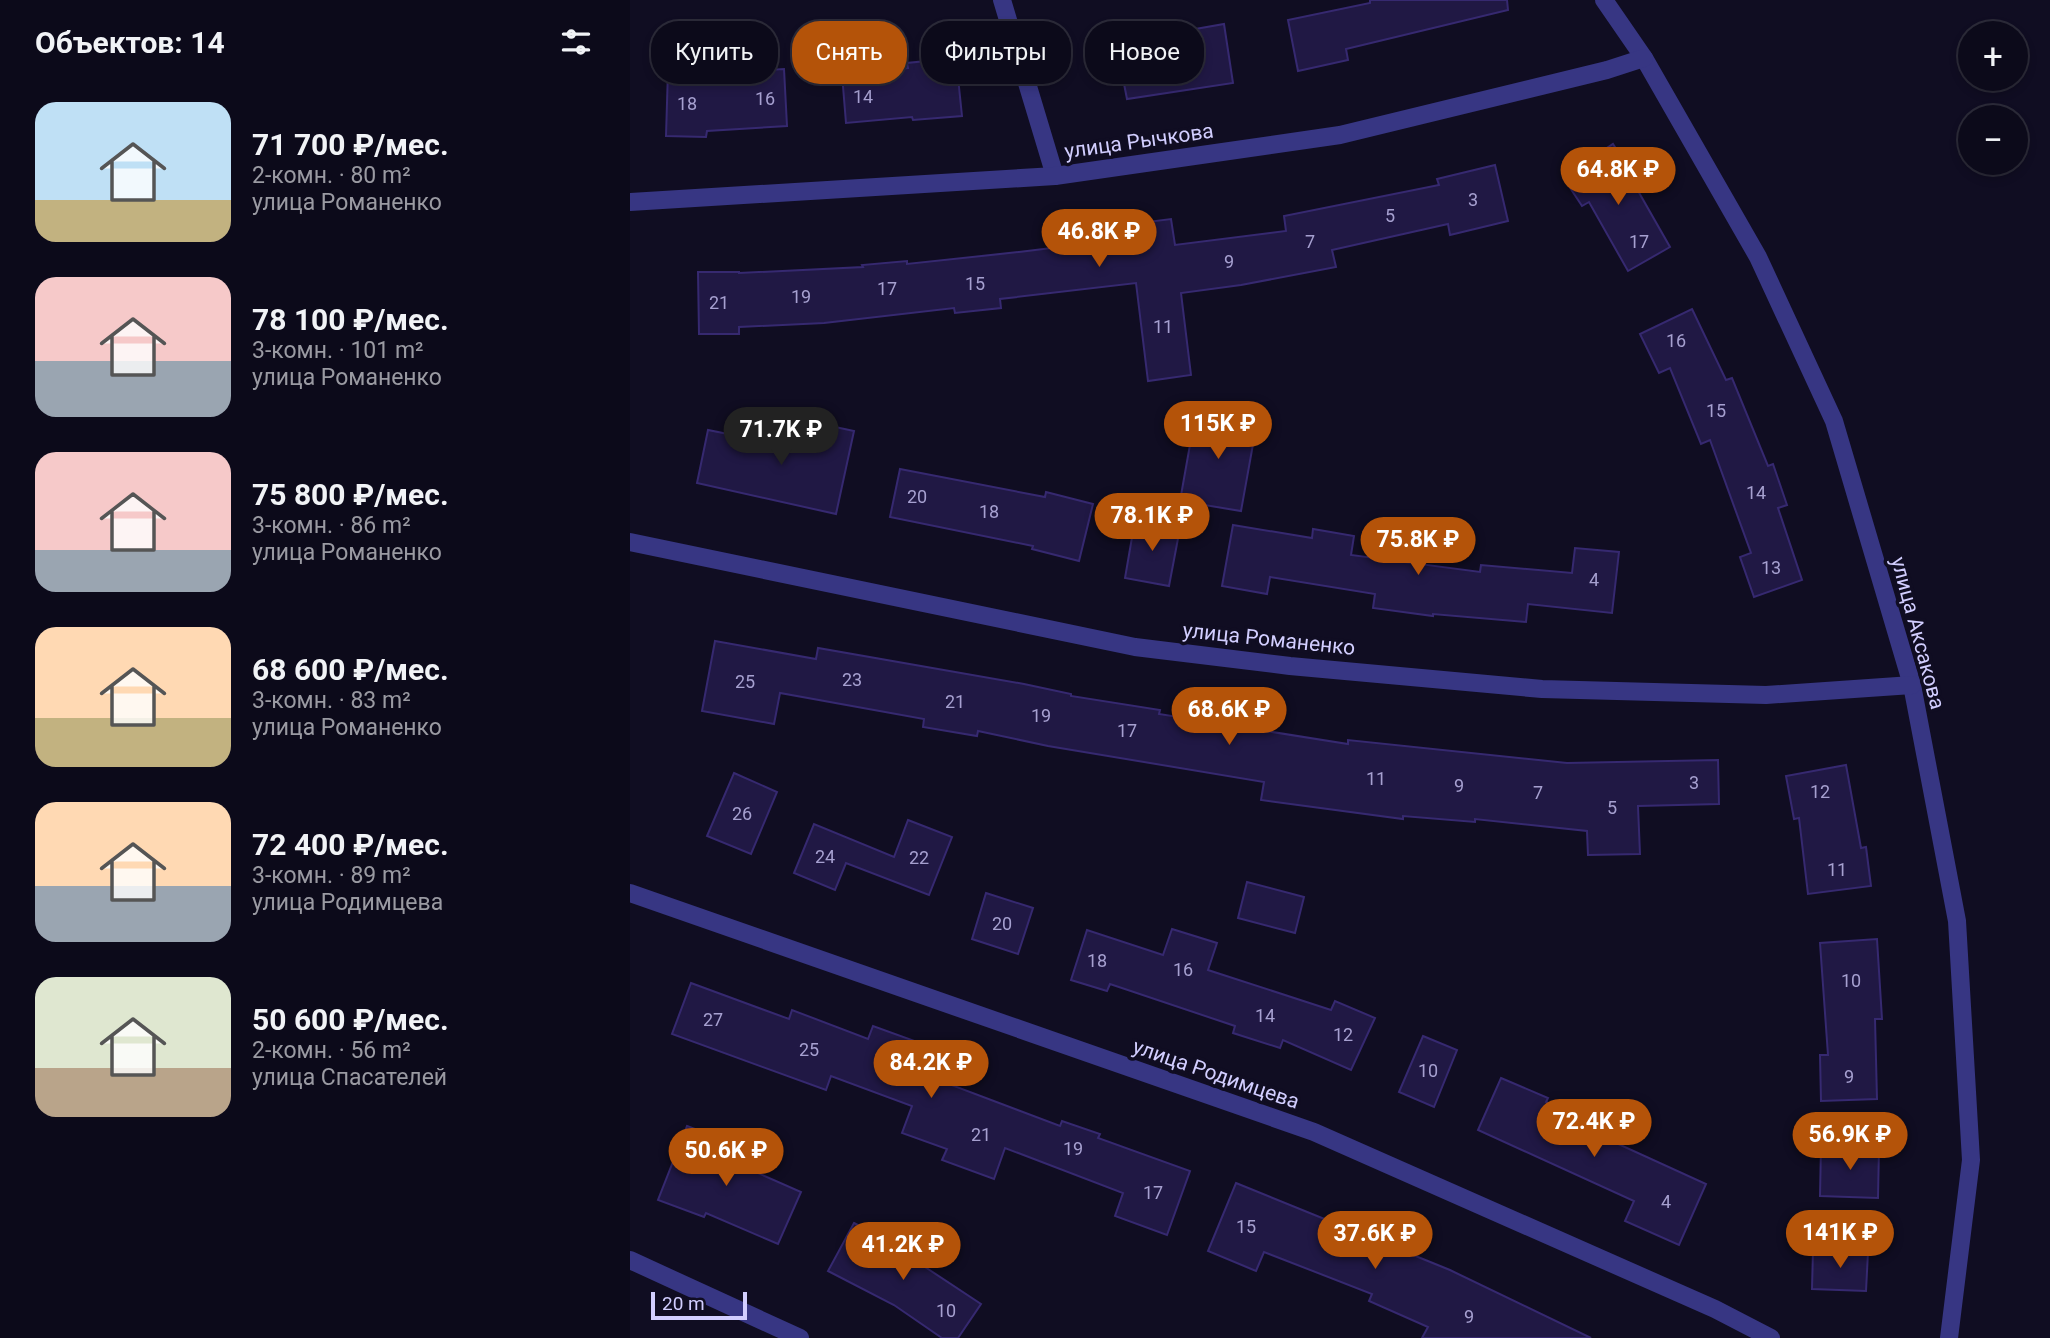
<!DOCTYPE html>
<html lang="ru">
<meta charset="utf-8">
<style>
body{margin:0;font-family:Roboto,sans-serif;background:#1a1827;color:#f1f3f6;height:100vh;display:flex;flex-direction:column;font-size:26px;white-space:nowrap}
*{box-sizing:border-box;margin:0}
p{font-size:23px;color:#9a9aa2}
.icon{flex:none;width:38px;height:38px;fill:none;stroke:currentColor;stroke-width:2;stroke-linecap:round;stroke-linejoin:round}
.map{position:relative;flex:1;overflow:hidden}
.panel{display:flex;flex-direction:column;background:#0c0a1a;width:630px}
.panel>*{flex:none}
.guide{position:absolute;left:21px;top:21px;width:665px;height:63px;display:flex;gap:14px}
.buttons{position:absolute;left:1328px;top:21px;display:grid;gap:14px}
.buttons a{display:grid;place-items:center;width:70px;height:70px;border-radius:50%;background:#0c0a1a;box-shadow:0 4px 10px #0003,0 0 0 2px #2c2b39;font-size:35px}
.scale{position:absolute;left:21px;bottom:18px;width:96px;box-sizing:border-box;padding-left:7px;border:4px solid #d2ceff;border-top:0;font-size:19px;line-height:24px;white-space:nowrap;color:#d2ceff;-webkit-text-stroke:5px #100d22;paint-order:stroke}
.price{position:absolute;translate:-50% -60px;padding:0 16px;border-radius:24px;background:#b45309;color:#fff;font-size:23px;line-height:46px;filter:drop-shadow(0 2px 4px #0008)}
.price::after{content:'';position:absolute;left:50%;top:42px;width:21px;height:16px;margin-left:-10px;background:inherit;clip-path:polygon(0 0,100% 0,50% 100%)}
.price.current{background:#222;color:#fff}
ul{padding:0;list-style:none}
li{display:flex;align-items:center;gap:21px;height:175px;padding:0 35px}
li span{display:grid;place-items:center;flex:none;width:196px;height:140px;border-radius:21px;color:#555}
li>.icon{margin-inline-start:auto}
span .icon{width:84px;height:84px;fill:#fffc;stroke-width:1}
li b{font-size:30px}
h2{display:flex;justify-content:space-between;align-items:center;height:84px;padding:0 35px;font-size:30px}
.pill{padding:0 24px;border-radius:28px;background:#0c0a1a;box-shadow:0 4px 10px #0003,0 0 0 2px #2c2b39;font-size:24px;line-height:63px}
.pill.current{background:#b45309;color:#fff}
main{display:flex;flex:1;min-height:0}
.map>svg:first-child{display:block}
</style>
<main>
<section class="panel">
<h2>Объектов: 14<svg class="icon" aria-label="filters" viewBox="0 0 24 24"><path d="M4 7h16M4 17h16"/><circle cx="9" cy="7" r="2"/><circle cx="15" cy="17" r="2"/></svg></h2>
<ul>
<li><span style="background:linear-gradient(#bfe0f5 70%,#c2b280 0)"><svg class="icon" aria-label="home" viewBox="0 0 24 24"><path d="M3 11l9-7 9 7M6 9v11h12V9"/></svg></span><div><b>71 700 ₽/мес.</b><p>2-комн. · 80 m²</p><p>улица Романенко</p></div></li>
<li><span style="background:linear-gradient(#f6c9c9 60%,#9aa5b1 0)"><svg class="icon" aria-label="home" viewBox="0 0 24 24"><path d="M3 11l9-7 9 7M6 9v11h12V9"/></svg></span><div><b>78 100 ₽/мес.</b><p>3-комн. · 101 m²</p><p>улица Романенко</p></div></li>
<li><span style="background:linear-gradient(#f6c9c9 70%,#9aa5b1 0)"><svg class="icon" aria-label="home" viewBox="0 0 24 24"><path d="M3 11l9-7 9 7M6 9v11h12V9"/></svg></span><div><b>75 800 ₽/мес.</b><p>3-комн. · 86 m²</p><p>улица Романенко</p></div></li>
<li><span style="background:linear-gradient(#ffd9b3 65%,#c2b280 0)"><svg class="icon" aria-label="home" viewBox="0 0 24 24"><path d="M3 11l9-7 9 7M6 9v11h12V9"/></svg></span><div><b>68 600 ₽/мес.</b><p>3-комн. · 83 m²</p><p>улица Романенко</p></div></li>
<li><span style="background:linear-gradient(#ffd9b3 60%,#9aa5b1 0)"><svg class="icon" aria-label="home" viewBox="0 0 24 24"><path d="M3 11l9-7 9 7M6 9v11h12V9"/></svg></span><div><b>72 400 ₽/мес.</b><p>3-комн. · 89 m²</p><p>улица Родимцева</p></div></li>
<li><span style="background:linear-gradient(#dfe7d0 65%,#b9a48a 0)"><svg class="icon" aria-label="home" viewBox="0 0 24 24"><path d="M3 11l9-7 9 7M6 9v11h12V9"/></svg></span><div><b>50 600 ₽/мес.</b><p>2-комн. · 56 m²</p><p>улица Спасателей</p></div></li>
</ul>
</section>
<div class="map">
<svg width="1420" height="1338" viewBox="0 0 1420 1338">
<rect width="100%" height="100%" fill="#100d22"/>
<g fill="#201844" stroke="#362970" stroke-width="2">
<polygon points="740,0 877,0 878,10 716,49 718,60 668,71 658,20 740,3"/>
<polygon points="594,24 603,83 497,99 486,43"/>
<polygon points="326,58 332,116 283,120 282,117 216,123 212,74 278,68 277,63"/>
<polygon points="154,69 157,126 77,131 76,137 36,136 38,70 100,72"/>
<polygon points="983,144 1002,173 999,175 1040,247 998,271 959,202 952,206 933,177"/>
<polygon points="865,165 878,221 820,235 818,224 702,250 706,267 611,285 551,293 561,375 518,381 506,283 370,299 371,308 325,313 324,308 194,323 109,327 109,334 69,334 68,272 109,272 109,273 233,267 232,265 277,261 277,264 389,252 479,241 477,227 541,219 545,245 656,231 654,216 809,185 807,179"/>
<polygon points="1062,309 1096,380 1102,378 1138,466 1143,464 1157,505 1148,508 1172,580 1124,597 1110,557 1121,553 1080,440 1071,444 1040,368 1029,373 1010,334"/>
<polygon points="566,411 627,422 611,511 550,501"/>
<polygon points="182,422 224,431 206,514 67,483 78,430 152,445 153,441 177,446"/>
<polygon points="270,469 415,497 416,492 463,504 449,561 402,549 403,546 260,517"/>
<polygon points="505,520 550,528 539,586 495,578"/>
<polygon points="603,525 682,538 683,529 724,536 721,555 850,572 851,565 942,573 945,548 989,552 982,613 898,604 896,622 803,614 803,616 743,608 745,594 640,577 637,594 592,586"/>
<polygon points="85,641 186,659 188,648 394,684 441,694 441,696 530,710 529,714 718,744 718,740 937,763 1088,760 1089,804 1008,806 1010,854 958,855 957,831 845,819 845,822 773,816 773,819 631,800 634,782 418,746 348,731 347,736 293,727 294,719 150,693 144,724 72,711"/>
<polygon points="1216,765 1231,848 1236,847 1241,886 1178,894 1169,818 1164,819 1156,776"/>
<polygon points="104,773 147,792 121,854 77,836"/>
<polygon points="278,820 322,837 299,895 216,863 205,890 164,873 184,824 264,857"/>
<polygon points="617,882 674,897 665,933 608,918"/>
<polygon points="356,893 403,908 388,954 342,939"/>
<polygon points="542,929 587,943 578,970 701,1010 705,1001 745,1018 721,1070 653,1040 650,1048 603,1033 605,1026 480,984 477,991 441,980 457,930 533,955"/>
<polygon points="1247,939 1252,1019 1245,1019 1247,1099 1191,1101 1190,1055 1198,1055 1190,943"/>
<polygon points="61,983 159,1019 162,1010 238,1039 243,1026 326,1056 316,1083 430,1126 432,1121 470,1134 468,1138 560,1171 537,1235 485,1216 493,1193 375,1148 364,1179 312,1160 317,1149 272,1133 282,1106 201,1076 196,1090 42,1034"/>
<polygon points="793,1036 827,1050 804,1107 769,1092"/>
<polygon points="871,1078 918,1098 916,1102 990,1135 986,1143 1076,1184 1049,1245 995,1221 1004,1201 848,1130"/>
<polygon points="57,1126 102,1143 96,1159 171,1192 148,1244 76,1213 74,1217 28,1200"/>
<polygon points="1191,1146 1249,1148 1248,1198 1190,1196"/>
<polygon points="606,1183 820,1270 961,1338 792,1338 798,1327 739,1301 742,1294 634,1252 626,1271 578,1251"/>
<polygon points="224,1223 295,1260 292,1265 351,1304 328,1338 312,1338 264,1305 198,1271"/>
<polygon points="1183,1250 1238,1252 1236,1291 1182,1289"/>
</g>
<g fill="none" stroke-linecap="round" stroke-linejoin="round">
<g stroke="#373683" stroke-width="18">
<polyline points="372,0 425,176"/>
<polyline points="974,0 1014,58 1128,257 1204,421 1282,685 1327,921 1341,1160 1319,1338"/>
<polyline points="0,202 425,176 710,135 977,70 1014,58"/>
<polyline points="0,542 505,647 660,666 912,689 1136,695 1282,685"/>
<polyline points="0,893 684,1132 1085,1309 1141,1338"/>
<polyline points="0,1260 170,1338"/>
</g>
</g>
<g text-anchor="middle" stroke-width="7" stroke-linejoin="round" paint-order="stroke">
<g font-size="18" fill="#a6a0d0">
<text x="233" y="103">14</text>
<text x="135" y="105">16</text>
<text x="57" y="110">18</text>
<text x="843" y="206">3</text>
<text x="760" y="222">5</text>
<text x="680" y="248">7</text>
<text x="1009" y="248">17</text>
<text x="599" y="268">9</text>
<text x="345" y="290">15</text>
<text x="257" y="295">17</text>
<text x="171" y="303">19</text>
<text x="89" y="309">21</text>
<text x="533" y="333">11</text>
<text x="1046" y="347">16</text>
<text x="1086" y="417">15</text>
<text x="1126" y="499">14</text>
<text x="287" y="503">20</text>
<text x="359" y="518">18</text>
<text x="1141" y="574">13</text>
<text x="964" y="586">4</text>
<text x="222" y="686">23</text>
<text x="115" y="688">25</text>
<text x="325" y="708">21</text>
<text x="411" y="722">19</text>
<text x="497" y="737">17</text>
<text x="746" y="785">11</text>
<text x="1064" y="789">3</text>
<text x="829" y="792">9</text>
<text x="1190" y="798">12</text>
<text x="908" y="799">7</text>
<text x="982" y="814">5</text>
<text x="112" y="820">26</text>
<text x="195" y="863">24</text>
<text x="289" y="864">22</text>
<text x="1207" y="876">11</text>
<text x="372" y="930">20</text>
<text x="467" y="967">18</text>
<text x="553" y="976">16</text>
<text x="1221" y="987">10</text>
<text x="635" y="1022">14</text>
<text x="83" y="1026">27</text>
<text x="713" y="1041">12</text>
<text x="179" y="1056">25</text>
<text x="798" y="1077">10</text>
<text x="1219" y="1083">9</text>
<text x="351" y="1141">21</text>
<text x="443" y="1155">19</text>
<text x="523" y="1199">17</text>
<text x="1036" y="1208">4</text>
<text x="616" y="1233">15</text>
<text x="316" y="1317">10</text>
<text x="839" y="1323">9</text>
</g>
<g font-size="21" fill="#d2ceff" stroke="#100d22">
<text transform="translate(509 141) rotate(-8)" y="7">улица Рычкова</text>
<text transform="translate(1288 633) rotate(75)" y="7">улица Аксакова</text>
<text transform="translate(639 639) rotate(6)" y="7">улица Романенко</text>
<text transform="translate(586 1074) rotate(19)" y="7">улица Родимцева</text>
</g>
</g>
</svg>
<div class="buttons">
<a>+</a>
<a>−</a>
</div>
<div class="scale">20 m</div>
<b class="price" style="left:988px;top:207px">64.8K ₽</b>
<b class="price" style="left:469px;top:269px">46.8K ₽</b>
<b class="price" style="left:588px;top:461px">115K ₽</b>
<b class="price current" style="left:151px;top:467px">71.7K ₽</b>
<b class="price" style="left:522px;top:553px">78.1K ₽</b>
<b class="price" style="left:788px;top:577px">75.8K ₽</b>
<b class="price" style="left:599px;top:747px">68.6K ₽</b>
<b class="price" style="left:301px;top:1100px">84.2K ₽</b>
<b class="price" style="left:964px;top:1159px">72.4K ₽</b>
<b class="price" style="left:1220px;top:1172px">56.9K ₽</b>
<b class="price" style="left:96px;top:1188px">50.6K ₽</b>
<b class="price" style="left:1210px;top:1270px">141K ₽</b>
<b class="price" style="left:745px;top:1271px">37.6K ₽</b>
<b class="price" style="left:273px;top:1282px">41.2K ₽</b>
<div class="guide">
<a class="pill">Купить</a>
<a class="pill current">Снять</a>
<a class="pill">Фильтры</a>
<a class="pill">Новое</a>
</div>
</div>
</main>
